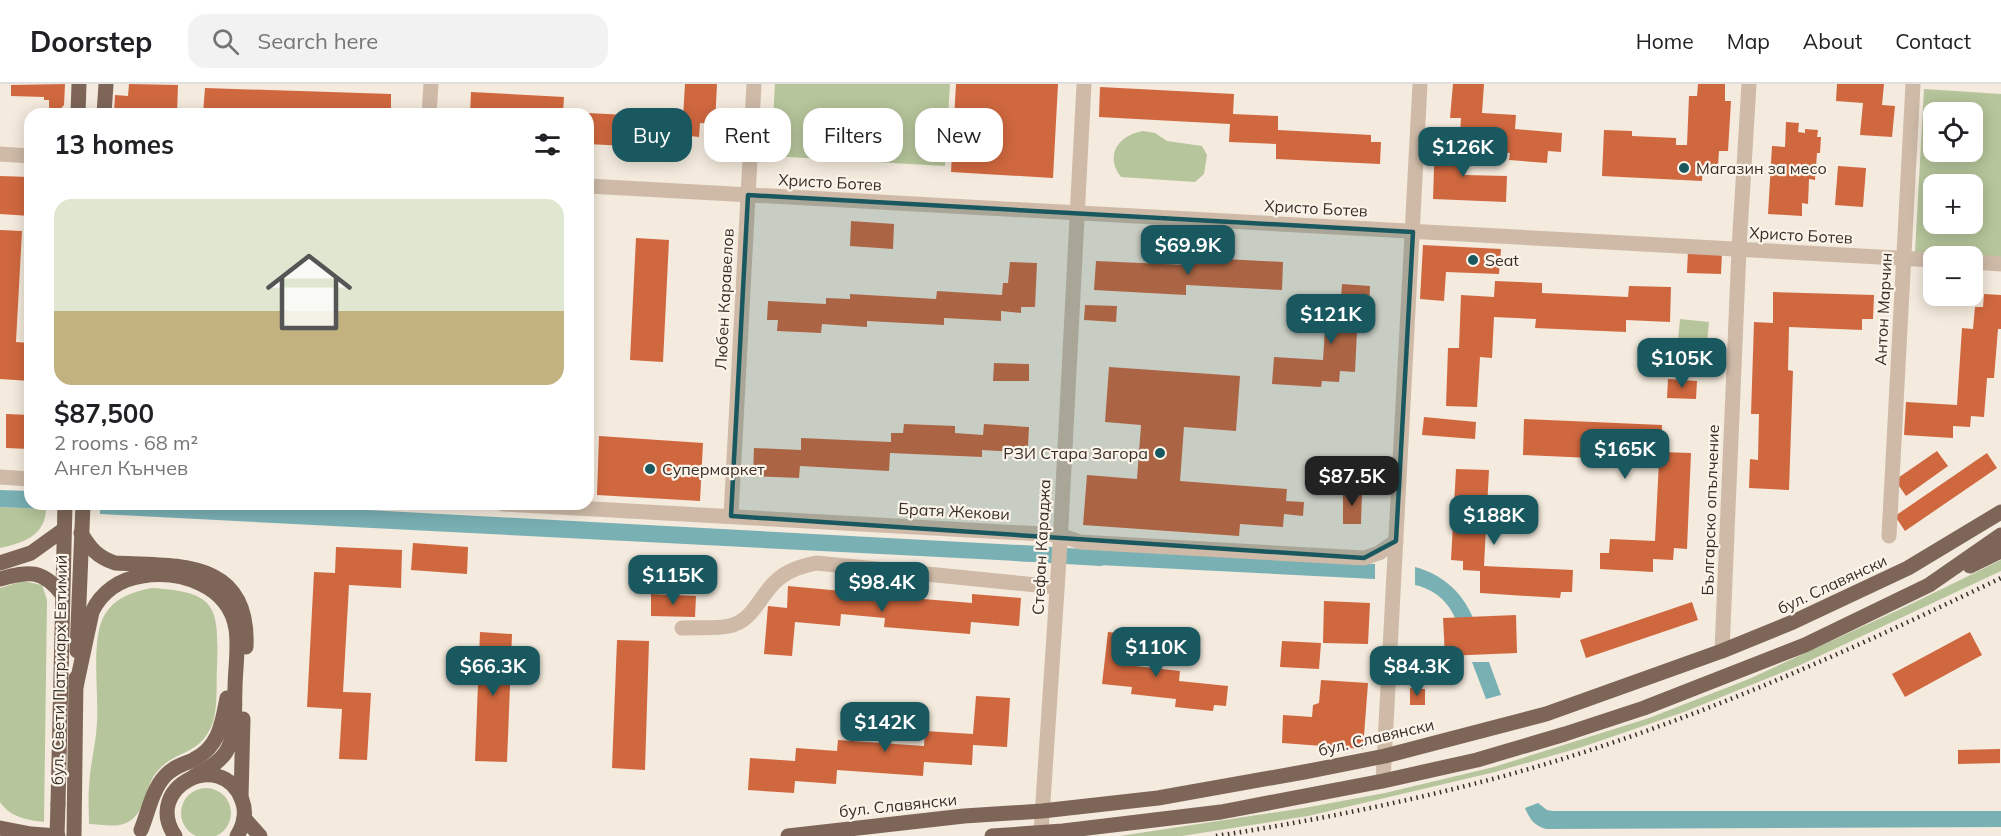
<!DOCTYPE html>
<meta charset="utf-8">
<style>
body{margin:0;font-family:Mulish,sans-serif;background:#f2f2f2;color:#202124;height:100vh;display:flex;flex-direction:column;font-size:22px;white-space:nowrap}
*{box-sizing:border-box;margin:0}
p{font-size:20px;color:#757577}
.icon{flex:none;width:33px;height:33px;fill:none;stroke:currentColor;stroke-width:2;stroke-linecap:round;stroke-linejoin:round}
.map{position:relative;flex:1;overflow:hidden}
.sheet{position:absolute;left:24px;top:24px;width:570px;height:402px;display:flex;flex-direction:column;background:#fff;border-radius:18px;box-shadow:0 3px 15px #0003}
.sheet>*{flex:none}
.banner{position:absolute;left:612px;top:24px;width:570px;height:54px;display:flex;gap:12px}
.fabs{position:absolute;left:1923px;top:18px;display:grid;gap:12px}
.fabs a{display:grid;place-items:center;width:60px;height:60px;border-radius:12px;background:#fff;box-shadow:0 3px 15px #0003;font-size:30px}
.price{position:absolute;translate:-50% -51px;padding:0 14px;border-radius:12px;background:#1a5860;color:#fff;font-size:20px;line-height:39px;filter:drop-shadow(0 2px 3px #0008)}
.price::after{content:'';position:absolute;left:50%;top:36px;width:18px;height:14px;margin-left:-9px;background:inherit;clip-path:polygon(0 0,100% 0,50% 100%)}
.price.active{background:#222;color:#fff}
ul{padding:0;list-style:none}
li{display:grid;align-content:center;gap:12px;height:318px;padding:0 30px}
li+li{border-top:2px solid #e0e0e0}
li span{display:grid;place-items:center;height:186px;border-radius:18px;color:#555}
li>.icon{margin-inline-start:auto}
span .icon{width:108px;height:108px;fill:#fffc;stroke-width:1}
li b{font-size:26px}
h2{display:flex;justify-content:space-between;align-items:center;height:72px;padding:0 30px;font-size:26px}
.chip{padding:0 21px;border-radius:18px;background:#fff;box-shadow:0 3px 15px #0003;font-size:21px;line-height:54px}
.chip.active{background:#1a5860;color:#fff}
header{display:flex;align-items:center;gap:36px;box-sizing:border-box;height:84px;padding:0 30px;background:#fff;border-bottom:2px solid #e0e0e0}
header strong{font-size:28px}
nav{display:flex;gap:33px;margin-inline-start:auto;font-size:21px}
.search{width:420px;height:54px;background:#f2f2f2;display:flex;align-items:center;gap:15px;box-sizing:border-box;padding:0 21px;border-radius:18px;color:#757577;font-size:22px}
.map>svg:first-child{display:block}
</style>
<header>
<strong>Doorstep</strong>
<div class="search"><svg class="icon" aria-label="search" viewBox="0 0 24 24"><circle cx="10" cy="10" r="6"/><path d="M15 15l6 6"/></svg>Search here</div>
<nav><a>Home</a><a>Map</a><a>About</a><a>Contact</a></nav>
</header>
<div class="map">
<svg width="2001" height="752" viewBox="0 0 2001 752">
<rect width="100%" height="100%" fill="#f4eadd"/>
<g fill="#b6c59b" fill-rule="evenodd">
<polygon points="775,0 950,0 945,82 771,72"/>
<path d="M1924 5 2001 10V173L1915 168ZM1934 28H1972V68H1934ZM1934 100H1972V140H1934Z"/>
<path d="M1143 47 1155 49 1167 57 1202 62 1207 71 1204 90 1195 98 1121 93C1104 71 1119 51 1143 47Z"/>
<polygon points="1680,235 1709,238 1706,268 1677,266"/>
<path d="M0 423 46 425C45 452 23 459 0 464Z"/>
<polygon points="2001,476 2001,487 1798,582 1684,628 1582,663 1495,688 1308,732 1182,752 1120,752 1304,724 1385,709 1494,683 1649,634 1749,595 1907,522"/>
<path d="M23 497 42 501 47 516 44 738C27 736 10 733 0 718V504Z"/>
<path d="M152 504C217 508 219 522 217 583 216 601 218 621 213 638 200 674 175 664 156 689 144 705 146 730 126 739 115 744 100 740 89 740 89 727 88 715 89 703 90 681 96 660 97 639 99 610 91 559 103 534 113 514 132 508 152 504Z"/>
<circle cx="206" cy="729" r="25"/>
</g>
<g fill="#79b0b4">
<polygon points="0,406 30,407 30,420 46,420 46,425 0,423"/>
<polygon points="100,420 256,420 1038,462 1037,478 100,430"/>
<polygon points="1080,465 1375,480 1375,495 1079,480"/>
<path d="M1415 483C1444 491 1463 509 1474 536H1456C1449 518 1434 505 1415 501Z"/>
<polygon points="1472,578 1489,578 1501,611 1486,615"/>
<path d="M1538 719 1547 726 1553 727H2001V743L1546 745C1533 741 1530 735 1525 724Z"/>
</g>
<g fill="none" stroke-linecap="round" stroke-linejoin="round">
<polyline stroke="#79b0b4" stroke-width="16" points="1015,469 1100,474"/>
</g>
<g fill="#d0683f">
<polygon points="65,0 64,21 56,30 49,23 49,16 44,16 44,13 11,12 11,1"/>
<polygon points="129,0 178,1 177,30 114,30 115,11 128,12"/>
<polygon points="685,0 717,0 715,40 700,39 699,53 681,51 680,65 588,60 588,29 683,34"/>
<polygon points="956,0 1058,0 1053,94 951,88"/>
<polygon points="1453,0 1484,0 1482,29 1516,31 1515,45 1562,49 1561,68 1548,67 1547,79 1509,76 1510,69 1469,66 1470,50 1460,49 1461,34 1450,34"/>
<polygon points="1698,0 1725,0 1725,17 1731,17 1728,67 1719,67 1718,82 1703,81 1702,97 1602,92 1604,46 1632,47 1632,52 1676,54 1676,61 1687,61 1689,12 1697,12"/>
<polygon points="1837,0 1884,0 1882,21 1895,22 1892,53 1860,51 1863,19 1836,17"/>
<polygon points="1100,3 1234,10 1233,30 1278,32 1278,46 1371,51 1371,58 1381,58 1380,80 1276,75 1276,60 1229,58 1230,40 1099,33"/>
<polygon points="205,4 391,10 391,30 203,30"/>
<polygon points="471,8 564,13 563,28 571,28 571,30 470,30"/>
<polygon points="1786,38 1799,39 1798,48 1805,49 1805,45 1818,46 1817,53 1821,53 1820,69 1817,69 1815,96 1809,95 1808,120 1802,119 1802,132 1768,130 1772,62 1785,63"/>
<polygon points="1435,55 1458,56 1457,78 1466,78 1465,91 1507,92 1506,118 1433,115"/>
<polygon points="1838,82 1866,84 1863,123 1835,121"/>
<polygon points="0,92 30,93 30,132 0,130"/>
<polygon points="851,137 894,140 893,165 850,162"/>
<polygon points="0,146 22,147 16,258 30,259 30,297 0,295"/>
<polygon points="636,154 669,156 663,278 630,276"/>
<polygon points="1423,161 1501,165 1499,190 1446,188 1444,217 1420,215"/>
<polygon points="1688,167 1722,168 1721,190 1687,189"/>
<polygon points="1186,173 1283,178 1282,206 1186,201 1186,211 1094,206 1096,177 1186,181"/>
<polygon points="1010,178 1037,179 1035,223 1021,223 1021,229 1001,227 1001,237 944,234 944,241 867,237 867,243 822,240 821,249 777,247 778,236 767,236 768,217 826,220 826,214 850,215 850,210 936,215 937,207 1002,211 1003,199 1008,199"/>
<polygon points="1495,197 1542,199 1542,209 1628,213 1629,202 1671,203 1670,238 1626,236 1626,248 1535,244 1536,235 1494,233 1492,274 1480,273 1477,323 1446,322 1448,264 1459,264 1461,211 1494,213"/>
<polygon points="1342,200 1370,202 1368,248 1357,247 1355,288 1340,287 1339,298 1322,297 1321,303 1272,300 1274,273 1323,276 1325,245 1339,246"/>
<polygon points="1773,208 1874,211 1873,235 1862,235 1862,246 1789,243 1788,286 1793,287 1789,406 1749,404 1750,375 1758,376 1759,330 1751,330 1754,238 1773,239"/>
<polygon points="1984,210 2001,211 2001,245 1998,245 1994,294 1987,294 1984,333 1971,332 1970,343 1953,342 1953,354 1904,351 1906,318 1957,321 1962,244 1973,245 1975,223 1983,223"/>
<polygon points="1085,221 1117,222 1116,238 1084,236"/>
<polygon points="994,279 1029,280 1029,297 993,297"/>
<polygon points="1109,283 1240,292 1236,347 1184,343 1180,397 1287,405 1286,417 1304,418 1303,432 1284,430 1283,443 1240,440 1239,452 1083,441 1087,391 1137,395 1141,341 1105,338"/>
<polygon points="1668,295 1697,297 1696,315 1667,314"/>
<polygon points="6,330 30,331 30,365 6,364"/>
<polygon points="1424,333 1476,338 1475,355 1422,351"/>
<polygon points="1524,335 1662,341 1661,368 1691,369 1687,465 1674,464 1673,476 1653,475 1653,488 1600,485 1600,469 1609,469 1610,455 1655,457 1659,377 1523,371"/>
<polygon points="904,340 955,342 955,349 983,351 984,340 1029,343 1028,362 1015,362 1015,368 982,366 982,373 890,369 889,387 800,382 799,394 753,392 754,364 801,366 801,354 891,358 891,349 903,349"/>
<polygon points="599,352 703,359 700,417 597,411"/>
<polygon points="1937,367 1948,382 1906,412 1895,396"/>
<polygon points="1987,369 1997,384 1905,447 1895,432"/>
<polygon points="1456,385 1489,386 1484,482 1573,486 1572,508 1561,508 1560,514 1480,509 1480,487 1463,486 1463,477 1451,476"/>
<polygon points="1343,406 1362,407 1361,440 1343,440"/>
<polygon points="413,459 468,463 467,490 411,486"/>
<polygon points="336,463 402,466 401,504 349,501 343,608 371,609 367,676 339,675 342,625 307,623 314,488 335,489"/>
<polygon points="842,500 887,504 887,512 972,519 972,510 1021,514 1019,542 971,538 970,550 884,543 885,534 841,530 840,542 795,538 792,572 764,570 768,522 787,524 788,502 842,507"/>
<polygon points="651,510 696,512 695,533 651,532"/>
<polygon points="1324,517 1370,519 1368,560 1323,559"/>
<polygon points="1692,518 1698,536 1586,574 1580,556"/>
<polygon points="1516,531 1517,569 1445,572 1443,534"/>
<polygon points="480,548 512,550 507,678 475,677"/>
<polygon points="1108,548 1138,551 1135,582 1180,587 1179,597 1228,602 1226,622 1214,621 1213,627 1175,623 1176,615 1131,610 1132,603 1102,600"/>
<polygon points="1970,548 1982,571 1905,613 1892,590"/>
<polygon points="617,556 649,557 645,686 612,684"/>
<polygon points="1282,557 1321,559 1319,585 1280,583"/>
<polygon points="1321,596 1368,599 1363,665 1282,659 1283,631 1312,633 1313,621 1319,619"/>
<polygon points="1410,604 1425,605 1425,621 1410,621"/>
<polygon points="976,612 1010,614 1007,663 973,661 972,681 924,678 923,692 837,686 836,700 795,697 794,709 748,706 750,674 795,677 796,664 837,667 838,656 924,662 925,647 973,650"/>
<polygon points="2000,665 2000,679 1958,680 1958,666"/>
</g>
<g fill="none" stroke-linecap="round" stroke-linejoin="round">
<g stroke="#cebaa7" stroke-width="15">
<polyline points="429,30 431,0"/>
<polyline points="0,70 30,72"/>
<polyline points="588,102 1934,176"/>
<polyline points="1972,178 2001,180"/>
<polyline points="0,393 30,395"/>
<polyline points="503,420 1060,451 1080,458 1364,474 1379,469 1396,457"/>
<polyline points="731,432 754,0"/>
<polyline points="1889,452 1913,0"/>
<path d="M682 544C697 543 714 545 729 542 753 537 759 513 775 498 787 486 800 483 816 479L1057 503"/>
<polyline points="1722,567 1739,165 1749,0"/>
<polyline points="1383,697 1420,0"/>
<polyline points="1041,748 1060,460 1084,0"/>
</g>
<g stroke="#7d6658" stroke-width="15">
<polyline points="78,30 79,0"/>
<polyline points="104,30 106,0"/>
<path d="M81 449C90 464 97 473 115 479 179 482 250 475 246 563"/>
<polyline points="0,479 31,469 63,446"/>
<polyline points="1970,482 2001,467"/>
<path d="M0 495C29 487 42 485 62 510"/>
<polyline points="77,567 83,420"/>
<path d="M76 603 92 528C101 508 120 495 142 492 180 486 229 501 236 545 239 564 235 586 235 605 234 626 237 650 226 668 218 680 205 686 193 693"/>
<polyline points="241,713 243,635"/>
<polyline points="58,720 65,420"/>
<polyline points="244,734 260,752"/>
<polyline points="0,744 31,750 58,752"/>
<path d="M141 746C148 729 152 706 165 692 173 683 182 681 193 676 219 663 222 640 227 614"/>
<polyline points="74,752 76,594"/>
<path d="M175 752C142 703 222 663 242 716 247 729 244 741 237 752"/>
<polyline points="788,752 964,732 1042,727 1158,714 1304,688 1385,672 1546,630 1722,567 1793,538 1908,484 2001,428"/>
<polyline points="992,752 1063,747 1221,728 1383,697 1477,676 1565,650 1644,624 1805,561 1929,501 2001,451"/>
</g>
<path stroke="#3a2f28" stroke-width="4.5" stroke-dasharray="1.5 4.5" stroke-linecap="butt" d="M1216 752C1312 737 1407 718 1500 693 1674 646 1839 572 2001 494"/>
<polyline stroke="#7d6658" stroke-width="15" points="57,752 58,720"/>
</g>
<path fill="#1a5860" fill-opacity="0.2" stroke="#1a5860" stroke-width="4.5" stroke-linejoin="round" d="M748 111 1413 148 1396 457 1364 474 731 432Z"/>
<g fill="#1a5860" stroke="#fbf4ea" stroke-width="2">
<circle cx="1684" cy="84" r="6"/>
<circle cx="1473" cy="176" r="6"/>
<circle cx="1160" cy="369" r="6"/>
<circle cx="650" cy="385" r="6"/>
</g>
<g text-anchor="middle" stroke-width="4.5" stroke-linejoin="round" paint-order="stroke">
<g font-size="16" fill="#3a2f28" stroke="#fbf4ea" text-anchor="start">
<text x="1696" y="90">Магазин за месо</text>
<text x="1485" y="182">Seat</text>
<text x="1148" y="375" text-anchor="end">РЗИ Стара Загора</text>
<text x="662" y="391">Супермаркет</text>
</g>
<g font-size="16" fill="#3a2f28" stroke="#fbf4ea">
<text transform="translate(830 98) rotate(3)" y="6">Христо Ботев</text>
<text transform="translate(1316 124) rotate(3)" y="6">Христо Ботев</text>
<text transform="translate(1801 151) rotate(3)" y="6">Христо Ботев</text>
<text transform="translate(724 215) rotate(-87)" y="6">Любен Каравелов</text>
<text transform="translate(1883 225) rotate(-87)" y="6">Антон Марчин</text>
<text transform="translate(1710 426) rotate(-88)" y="6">Българско опълчение</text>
<text transform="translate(954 427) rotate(3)" y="6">Братя Жекови</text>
<text transform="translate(1041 463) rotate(-87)" y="6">Стефан Караджа</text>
<text transform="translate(1832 500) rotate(-25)" y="6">бул. Славянски</text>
<text transform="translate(59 586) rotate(-89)" y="6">бул. Свети Патриарх Евтимий</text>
<text transform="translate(1376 653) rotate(-13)" y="6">бул. Славянски</text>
<text transform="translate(898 721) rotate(-6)" y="6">бул. Славянски</text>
</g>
</g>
</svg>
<div class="fabs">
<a><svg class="icon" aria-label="locate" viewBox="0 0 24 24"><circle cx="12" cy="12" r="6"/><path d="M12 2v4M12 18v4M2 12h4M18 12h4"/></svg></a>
<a>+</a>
<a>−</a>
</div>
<b class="price" style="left:1463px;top:94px">$126K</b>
<b class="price" style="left:1188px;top:192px">$69.9K</b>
<b class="price" style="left:1331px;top:261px">$121K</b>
<b class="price" style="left:1682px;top:305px">$105K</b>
<b class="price" style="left:1625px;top:396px">$165K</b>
<b class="price active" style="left:1352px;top:423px">$87.5K</b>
<b class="price" style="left:1494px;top:462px">$188K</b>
<b class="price" style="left:673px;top:522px">$115K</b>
<b class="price" style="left:882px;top:529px">$98.4K</b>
<b class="price" style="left:1156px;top:594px">$110K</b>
<b class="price" style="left:493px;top:613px">$66.3K</b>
<b class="price" style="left:1417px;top:613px">$84.3K</b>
<b class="price" style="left:885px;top:669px">$142K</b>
<div class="banner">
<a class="chip active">Buy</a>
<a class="chip">Rent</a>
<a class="chip">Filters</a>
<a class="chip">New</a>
</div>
<section class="sheet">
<h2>13 homes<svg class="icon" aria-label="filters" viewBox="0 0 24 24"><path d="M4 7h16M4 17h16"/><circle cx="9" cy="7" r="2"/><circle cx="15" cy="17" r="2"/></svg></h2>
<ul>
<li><span style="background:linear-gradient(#dfe7d0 60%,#c2b280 0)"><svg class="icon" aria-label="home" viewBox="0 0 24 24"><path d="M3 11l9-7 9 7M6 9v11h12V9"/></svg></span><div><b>$87,500</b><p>2 rooms · 68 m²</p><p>Ангел Кънчев</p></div></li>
</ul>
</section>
</div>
